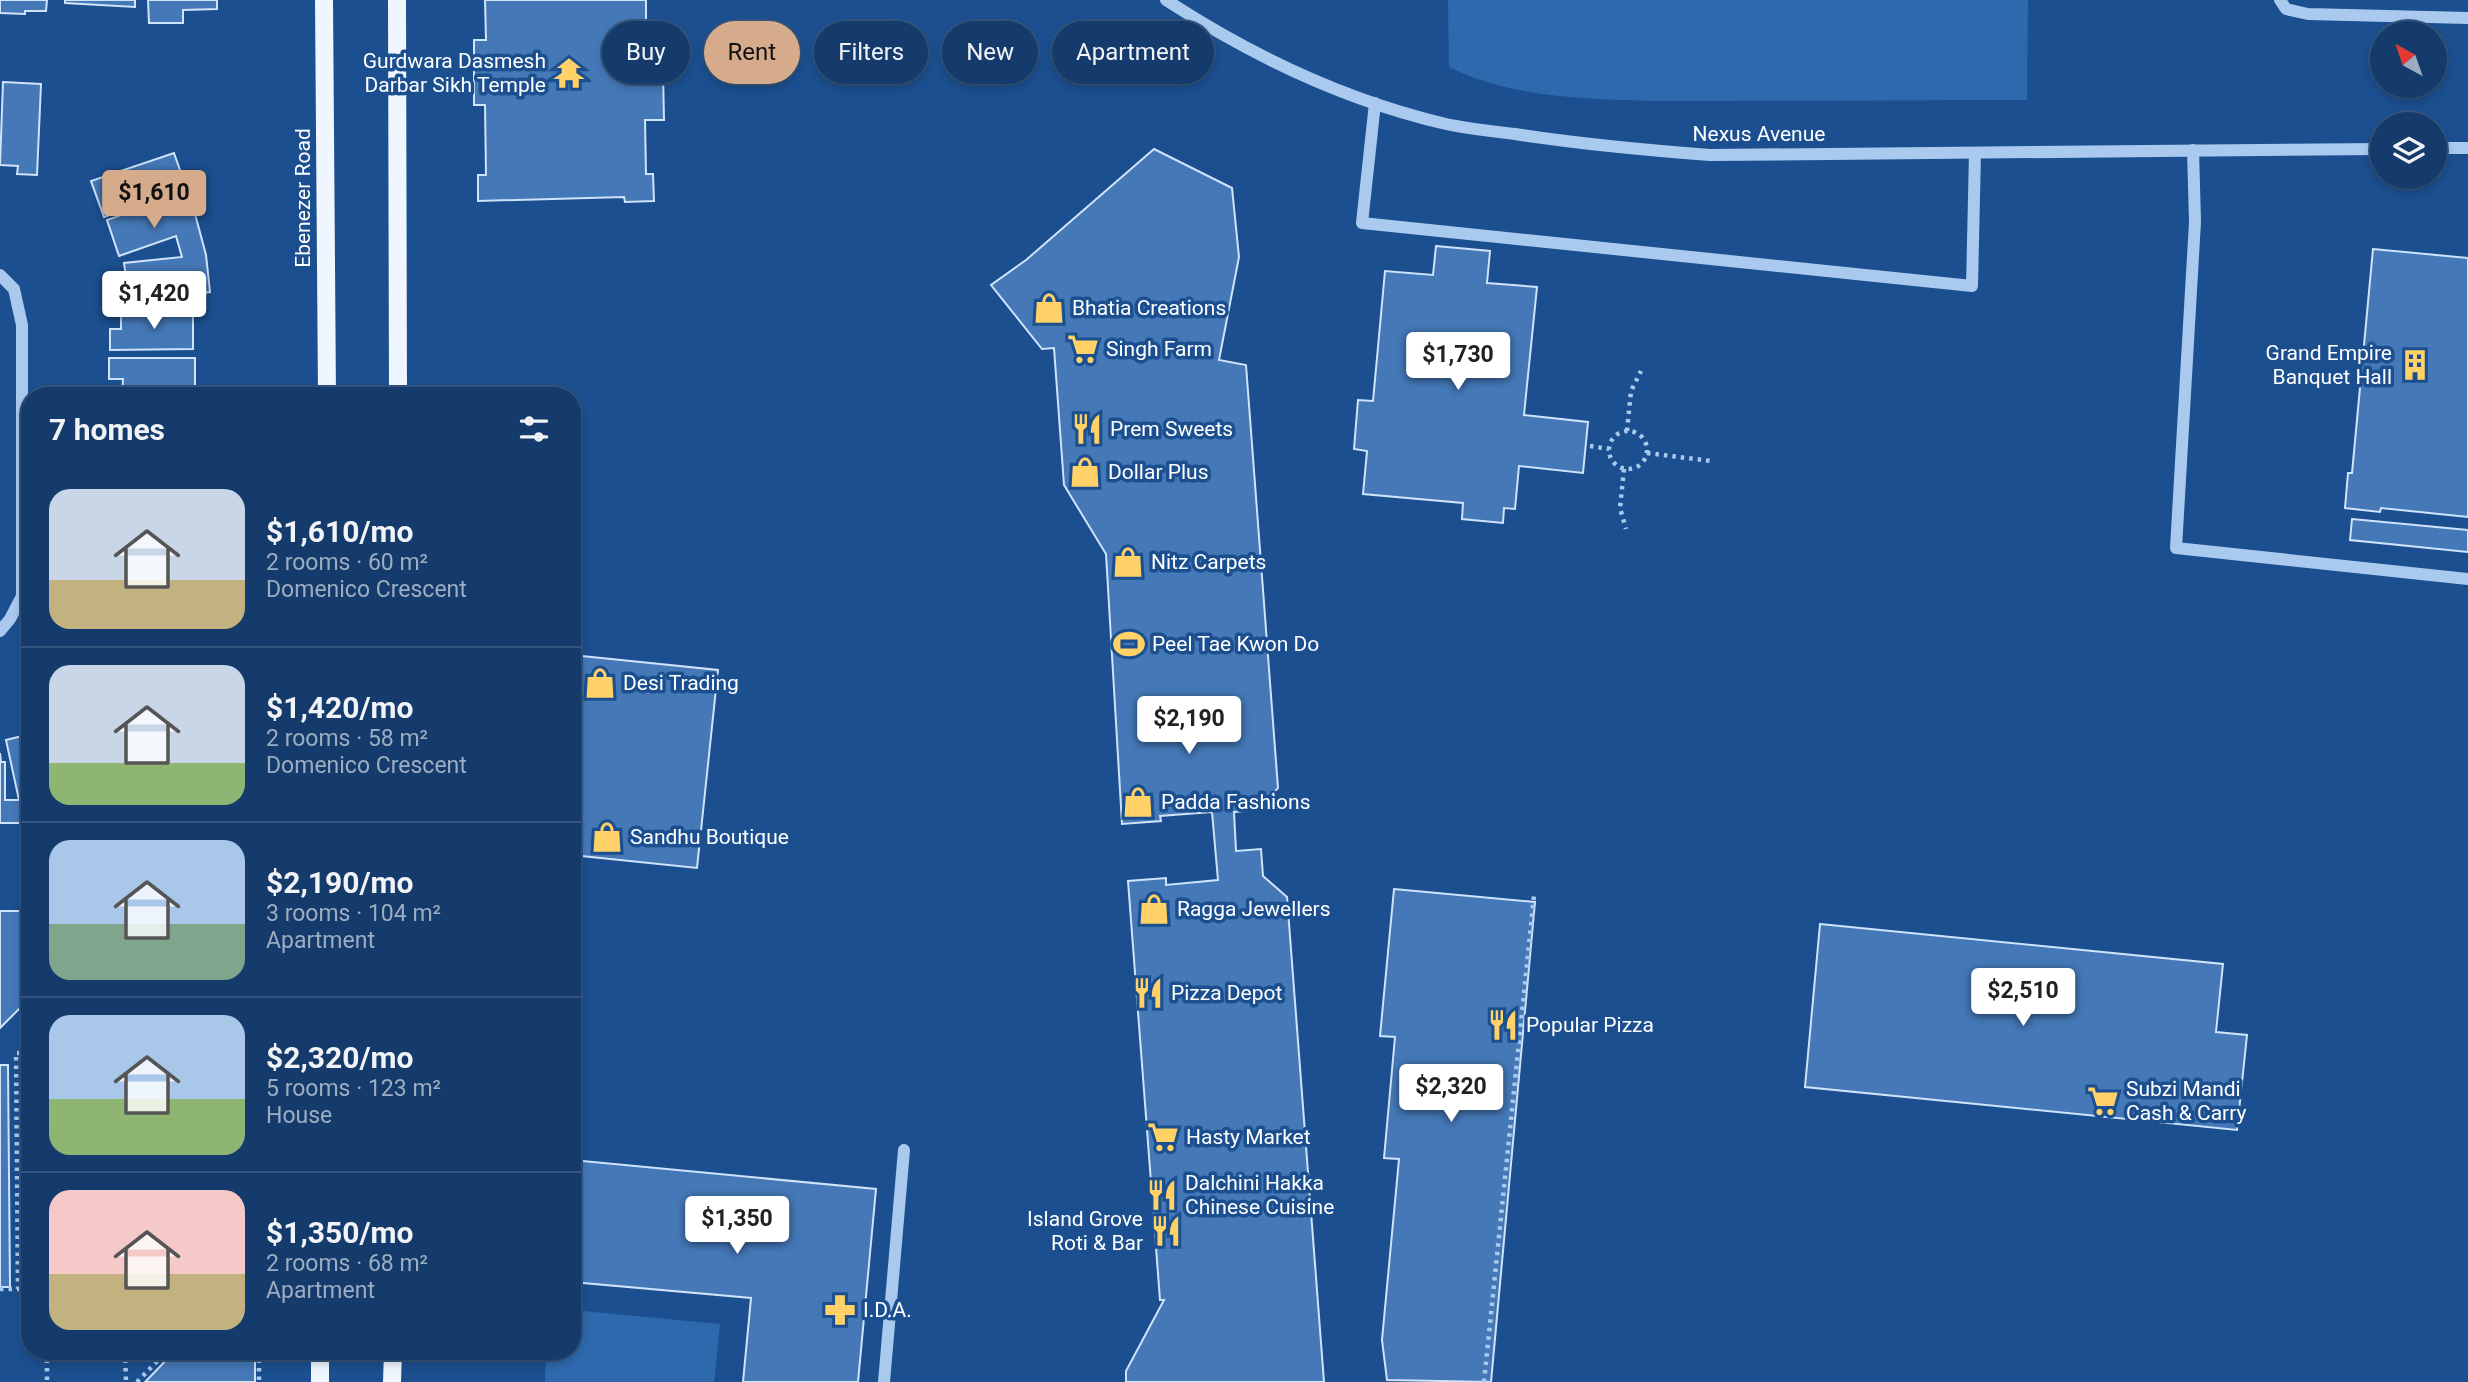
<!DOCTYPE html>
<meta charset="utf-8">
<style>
body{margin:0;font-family:Roboto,sans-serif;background:#1d4271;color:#f1f3f6;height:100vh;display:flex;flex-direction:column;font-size:26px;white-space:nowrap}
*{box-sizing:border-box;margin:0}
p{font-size:23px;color:#9dadc1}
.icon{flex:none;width:38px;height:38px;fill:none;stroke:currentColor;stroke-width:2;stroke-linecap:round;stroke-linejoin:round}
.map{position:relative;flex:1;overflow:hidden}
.details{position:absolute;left:21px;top:387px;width:560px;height:973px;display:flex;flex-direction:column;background:#143b6b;border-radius:28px;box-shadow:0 4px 10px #0003,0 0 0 2px #33557e}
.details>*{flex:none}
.banner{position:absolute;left:602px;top:21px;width:665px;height:63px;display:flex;gap:14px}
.needle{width:46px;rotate:320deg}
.buttons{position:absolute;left:2370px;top:21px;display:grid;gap:14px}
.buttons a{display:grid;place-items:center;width:77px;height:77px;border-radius:50%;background:#143b6b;box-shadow:0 4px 10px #0003,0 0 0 2px #33557e;font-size:35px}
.price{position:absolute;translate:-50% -60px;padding:0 16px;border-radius:7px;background:#fff;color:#222;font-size:23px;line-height:46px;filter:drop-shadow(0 2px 4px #0008)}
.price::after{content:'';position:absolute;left:50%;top:42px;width:21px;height:16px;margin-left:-10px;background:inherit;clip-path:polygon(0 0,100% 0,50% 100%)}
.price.active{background:#d6ab8b;color:#111}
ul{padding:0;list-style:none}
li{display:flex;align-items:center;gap:21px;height:175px;padding:0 28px}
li+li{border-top:2px solid #33557e}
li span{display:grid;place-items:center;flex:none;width:196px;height:140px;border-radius:21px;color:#555}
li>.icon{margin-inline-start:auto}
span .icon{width:84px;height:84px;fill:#fffc;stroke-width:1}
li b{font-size:30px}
h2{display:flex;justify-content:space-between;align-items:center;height:84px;padding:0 28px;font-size:30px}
.chip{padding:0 24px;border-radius:32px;background:#143b6b;box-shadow:0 4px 10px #0003,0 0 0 2px #33557e;font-size:24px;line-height:63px}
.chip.active{background:#d6ab8b;color:#111}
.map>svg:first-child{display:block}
</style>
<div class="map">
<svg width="2468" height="1382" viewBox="0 0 2468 1382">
<rect width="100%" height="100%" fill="#1b4f8f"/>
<g fill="#2e69ad">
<path d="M1448 0H2028L2027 100 1655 101C1587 99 1511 98 1449 67Z"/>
<polygon points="572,1310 720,1324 714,1382 545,1382 546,1351 572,1351"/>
</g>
<g fill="#4478b7" stroke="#cfe3fa" stroke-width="2">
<polygon points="0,0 47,0 46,11 25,11 25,14 0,13"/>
<polygon points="65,0 135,0 135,7 65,3"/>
<polygon points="148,0 217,0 217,9 183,10 183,23 149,23"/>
<polygon points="485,0 646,0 646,24 662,24 664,120 645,120 646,174 653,174 654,201 625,202 624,197 478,201 478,175 486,175 485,105 474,105 474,40 486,40"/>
<polygon points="3,82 41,84 37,175 17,174 18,166 0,165"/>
<polygon points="1154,149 1232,188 1239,257 1219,360 1246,365 1278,788 1258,810 1234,812 1236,851 1261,849 1263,876 1287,897 1324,1382 1126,1382 1126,1371 1164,1300 1160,1300 1128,881 1166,878 1166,885 1218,880 1212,812 1160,816 1161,821 1122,824 1106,554 1064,485 1054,348 1042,349 991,285 1026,260"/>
<polygon points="174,153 194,210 206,255 210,292 121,302 120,297 114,298 113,285 127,284 124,263 182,257 176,236 119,256 107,220 164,200 162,197 104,217 91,181"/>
<polygon points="1436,246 1490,251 1487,283 1537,287 1524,415 1588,422 1583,473 1519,466 1515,509 1504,508 1503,523 1462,519 1463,503 1363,494 1367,451 1354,449 1358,400 1373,401 1385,271 1433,275"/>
<polygon points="2373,249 2468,258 2468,517 2381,508 2380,512 2345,508 2348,473 2352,473"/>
<polygon points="121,311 193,311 193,349 110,350 110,329 121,329"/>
<polygon points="109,358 195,358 195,396 122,396 123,379 109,379"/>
<polygon points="2352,519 2468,530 2468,552 2350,540"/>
<polygon points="572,655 718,670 697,868 572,855"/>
<polygon points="30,734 30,823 0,823 0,753 1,762 5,762 5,800 19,800 6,740"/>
<polygon points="1394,889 1535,902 1491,1382 1387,1380 1382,1340 1399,1159 1384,1158 1395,1037 1380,1036"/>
<polygon points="0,911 30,911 30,1005 23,1005 0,1028"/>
<polygon points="1820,924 2223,964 2216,1032 2247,1035 2237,1130 1805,1087"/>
<polygon points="0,1065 8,1065 10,1287 0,1287"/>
<polygon points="572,1160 876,1189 858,1382 743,1382 751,1298 572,1282"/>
<polygon points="175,1351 255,1351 255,1382 145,1382"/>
</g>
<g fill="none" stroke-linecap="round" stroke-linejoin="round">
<g stroke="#a9c9ee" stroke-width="4.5" stroke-dasharray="3.5 5" stroke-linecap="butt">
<circle cx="1628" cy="450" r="19"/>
<polyline points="1627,431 1631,391 1641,371"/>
<polyline points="1590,446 1609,449"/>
<polyline points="1647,453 1711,461"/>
<polyline points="1624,469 1620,508 1626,529"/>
<polyline points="0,1289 18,1289 16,1053 30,1053"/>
<polyline points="18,1289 30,1289"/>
<polyline points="47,1351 47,1382"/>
<polyline points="125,1351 126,1382"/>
<polyline points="259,1351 259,1382"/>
<polyline points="137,1382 167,1351"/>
<polyline points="1484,1382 1534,896"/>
</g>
<g stroke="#a9c9ee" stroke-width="12">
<path d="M1166 0C1252 56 1347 101 1446 124 1469 129 1492 131 1515 134 1580 144 1644 150 1710 155L2382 149"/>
<polyline points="2280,0 2286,9 2308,14 2468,18"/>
<polyline points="1375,103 1362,223 1972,286 1975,153"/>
<polyline points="2434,148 2468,148"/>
<polyline points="2193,150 2195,222 2176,548 2468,579"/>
<polyline points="0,275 14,289 22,325 22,596 10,619 0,631"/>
<polyline points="884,1382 904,1150"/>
</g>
<g stroke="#f0f6ff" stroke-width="18">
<polyline points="324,0 327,396"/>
<polyline points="397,0 398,396"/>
<polyline points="320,1382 320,1351"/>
<polyline points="392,1382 393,1351"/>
</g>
</g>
<defs>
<symbol id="temple-bare" viewBox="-9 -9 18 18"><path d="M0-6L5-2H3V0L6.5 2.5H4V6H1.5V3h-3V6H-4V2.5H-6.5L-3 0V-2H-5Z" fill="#ffd166" stroke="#1b4f8f" stroke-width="2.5" paint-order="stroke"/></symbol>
<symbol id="shop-bare" viewBox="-9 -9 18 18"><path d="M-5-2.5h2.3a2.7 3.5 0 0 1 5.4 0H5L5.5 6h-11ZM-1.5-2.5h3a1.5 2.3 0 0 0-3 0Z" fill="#ffd166" stroke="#1b4f8f" stroke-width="2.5" paint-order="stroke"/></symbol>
<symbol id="supermarket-bare" viewBox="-9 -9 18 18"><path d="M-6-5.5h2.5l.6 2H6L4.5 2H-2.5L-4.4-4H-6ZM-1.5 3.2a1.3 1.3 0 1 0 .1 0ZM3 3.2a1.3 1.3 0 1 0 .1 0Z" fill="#ffd166" stroke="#1b4f8f" stroke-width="2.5" paint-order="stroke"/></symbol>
<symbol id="building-bare" viewBox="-9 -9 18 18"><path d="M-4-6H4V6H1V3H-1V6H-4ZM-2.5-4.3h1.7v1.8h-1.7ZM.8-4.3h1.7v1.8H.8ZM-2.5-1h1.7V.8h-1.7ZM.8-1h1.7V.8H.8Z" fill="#ffd166" stroke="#1b4f8f" stroke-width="2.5" paint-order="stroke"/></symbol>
<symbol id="restaurant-bare" viewBox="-9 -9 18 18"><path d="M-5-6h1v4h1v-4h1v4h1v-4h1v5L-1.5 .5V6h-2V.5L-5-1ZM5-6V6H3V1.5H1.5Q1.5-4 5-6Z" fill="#ffd166" stroke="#1b4f8f" stroke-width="2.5" paint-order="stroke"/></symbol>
<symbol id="stadium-bare" viewBox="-9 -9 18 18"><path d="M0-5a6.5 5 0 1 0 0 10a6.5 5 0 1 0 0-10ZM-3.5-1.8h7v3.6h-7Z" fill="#ffd166" stroke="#1b4f8f" stroke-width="2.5" paint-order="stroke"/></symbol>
<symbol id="pharmacy-bare" viewBox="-9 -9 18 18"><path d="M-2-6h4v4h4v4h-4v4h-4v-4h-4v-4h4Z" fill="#ffd166" stroke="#1b4f8f" stroke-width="2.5" paint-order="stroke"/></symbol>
</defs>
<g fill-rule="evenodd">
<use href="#temple-bare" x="547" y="51" width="44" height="44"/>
<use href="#shop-bare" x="1027" y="286" width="44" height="44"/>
<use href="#supermarket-bare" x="1061" y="327" width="44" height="44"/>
<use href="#building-bare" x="2393" y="343" width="44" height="44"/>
<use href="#restaurant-bare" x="1065" y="407" width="44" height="44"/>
<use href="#shop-bare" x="1063" y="450" width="44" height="44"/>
<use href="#shop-bare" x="1106" y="540" width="44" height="44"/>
<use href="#stadium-bare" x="1107" y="622" width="44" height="44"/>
<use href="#shop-bare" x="578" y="661" width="44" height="44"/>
<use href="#shop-bare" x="1116" y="780" width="44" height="44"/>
<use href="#shop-bare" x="585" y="815" width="44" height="44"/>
<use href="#shop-bare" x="1132" y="887" width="44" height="44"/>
<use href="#restaurant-bare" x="1126" y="971" width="44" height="44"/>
<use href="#restaurant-bare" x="1481" y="1003" width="44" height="44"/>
<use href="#supermarket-bare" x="2081" y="1079" width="44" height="44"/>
<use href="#supermarket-bare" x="1141" y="1115" width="44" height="44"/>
<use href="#restaurant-bare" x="1140" y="1173" width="44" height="44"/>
<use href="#restaurant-bare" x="1144" y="1209" width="44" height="44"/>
<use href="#pharmacy-bare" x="818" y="1288" width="44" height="44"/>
</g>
<g text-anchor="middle" stroke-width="7" stroke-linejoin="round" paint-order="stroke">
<g font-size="21" fill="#fff" stroke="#1b4f8f" text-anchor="start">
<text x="546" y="68" text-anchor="end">Gurdwara Dasmesh<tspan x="546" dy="24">Darbar Sikh Temple</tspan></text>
<text x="1072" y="315">Bhatia Creations</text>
<text x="1106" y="356">Singh Farm</text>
<text x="2392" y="360" text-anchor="end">Grand Empire<tspan x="2392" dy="24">Banquet Hall</tspan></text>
<text x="1110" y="436">Prem Sweets</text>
<text x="1108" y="479">Dollar Plus</text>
<text x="1151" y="569">Nitz Carpets</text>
<text x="1152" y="651">Peel Tae Kwon Do</text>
<text x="623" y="690">Desi Trading</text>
<text x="1161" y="809">Padda Fashions</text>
<text x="630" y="844">Sandhu Boutique</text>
<text x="1177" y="916">Ragga Jewellers</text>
<text x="1171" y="1000">Pizza Depot</text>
<text x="1526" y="1032">Popular Pizza</text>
<text x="2126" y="1096">Subzi Mandi<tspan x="2126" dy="24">Cash &amp; Carry</tspan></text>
<text x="1186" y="1144">Hasty Market</text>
<text x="1185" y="1190">Dalchini Hakka<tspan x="1185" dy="24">Chinese Cuisine</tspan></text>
<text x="1143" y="1226" text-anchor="end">Island Grove<tspan x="1143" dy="24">Roti &amp; Bar</tspan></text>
<text x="863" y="1317">I.D.A.</text>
</g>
<g font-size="21" fill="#fff" stroke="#1b4f8f">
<text x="1759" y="141">Nexus Avenue</text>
<text transform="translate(303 198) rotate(-90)" y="7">Ebenezer Road</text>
</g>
</g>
</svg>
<div class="buttons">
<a><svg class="needle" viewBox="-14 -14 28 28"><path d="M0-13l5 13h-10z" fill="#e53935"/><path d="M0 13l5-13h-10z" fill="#9dadc1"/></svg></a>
<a><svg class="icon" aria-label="layers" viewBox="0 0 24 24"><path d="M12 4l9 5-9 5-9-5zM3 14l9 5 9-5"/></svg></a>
</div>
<b class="price active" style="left:154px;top:230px">$1,610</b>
<b class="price" style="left:154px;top:331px">$1,420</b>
<b class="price" style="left:1458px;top:392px">$1,730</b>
<b class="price" style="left:1189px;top:756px">$2,190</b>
<b class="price" style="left:2023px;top:1028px">$2,510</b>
<b class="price" style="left:1451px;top:1124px">$2,320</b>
<b class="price" style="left:737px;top:1256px">$1,350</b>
<div class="banner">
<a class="chip">Buy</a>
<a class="chip active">Rent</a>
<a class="chip">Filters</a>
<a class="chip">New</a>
<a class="chip">Apartment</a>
</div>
<section class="details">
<h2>7 homes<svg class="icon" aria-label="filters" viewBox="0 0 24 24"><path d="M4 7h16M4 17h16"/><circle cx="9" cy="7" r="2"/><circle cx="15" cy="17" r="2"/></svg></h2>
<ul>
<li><span style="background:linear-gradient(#c9d6e8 65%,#c2b280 0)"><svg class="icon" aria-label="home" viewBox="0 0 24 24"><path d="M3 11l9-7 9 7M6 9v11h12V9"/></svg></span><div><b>$1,610/mo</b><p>2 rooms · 60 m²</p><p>Domenico Crescent</p></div></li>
<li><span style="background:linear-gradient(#c9d6e8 70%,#8fb573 0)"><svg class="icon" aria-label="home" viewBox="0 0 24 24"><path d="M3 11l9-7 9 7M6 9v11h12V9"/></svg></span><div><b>$1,420/mo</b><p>2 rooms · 58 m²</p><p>Domenico Crescent</p></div></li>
<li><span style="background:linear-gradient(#a9c7e8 60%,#7fa58c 0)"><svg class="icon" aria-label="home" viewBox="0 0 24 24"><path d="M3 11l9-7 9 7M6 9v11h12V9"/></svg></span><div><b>$2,190/mo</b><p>3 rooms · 104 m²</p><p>Apartment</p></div></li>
<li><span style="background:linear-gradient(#a9c7e8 60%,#8fb573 0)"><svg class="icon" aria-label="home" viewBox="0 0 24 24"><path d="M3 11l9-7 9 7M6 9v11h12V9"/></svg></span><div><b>$2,320/mo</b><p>5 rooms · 123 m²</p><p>House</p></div></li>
<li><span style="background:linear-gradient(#f6c9c9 60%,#c2b280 0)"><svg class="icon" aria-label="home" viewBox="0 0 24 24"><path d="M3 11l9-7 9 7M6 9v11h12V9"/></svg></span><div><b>$1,350/mo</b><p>2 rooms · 68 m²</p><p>Apartment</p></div></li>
</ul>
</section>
</div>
